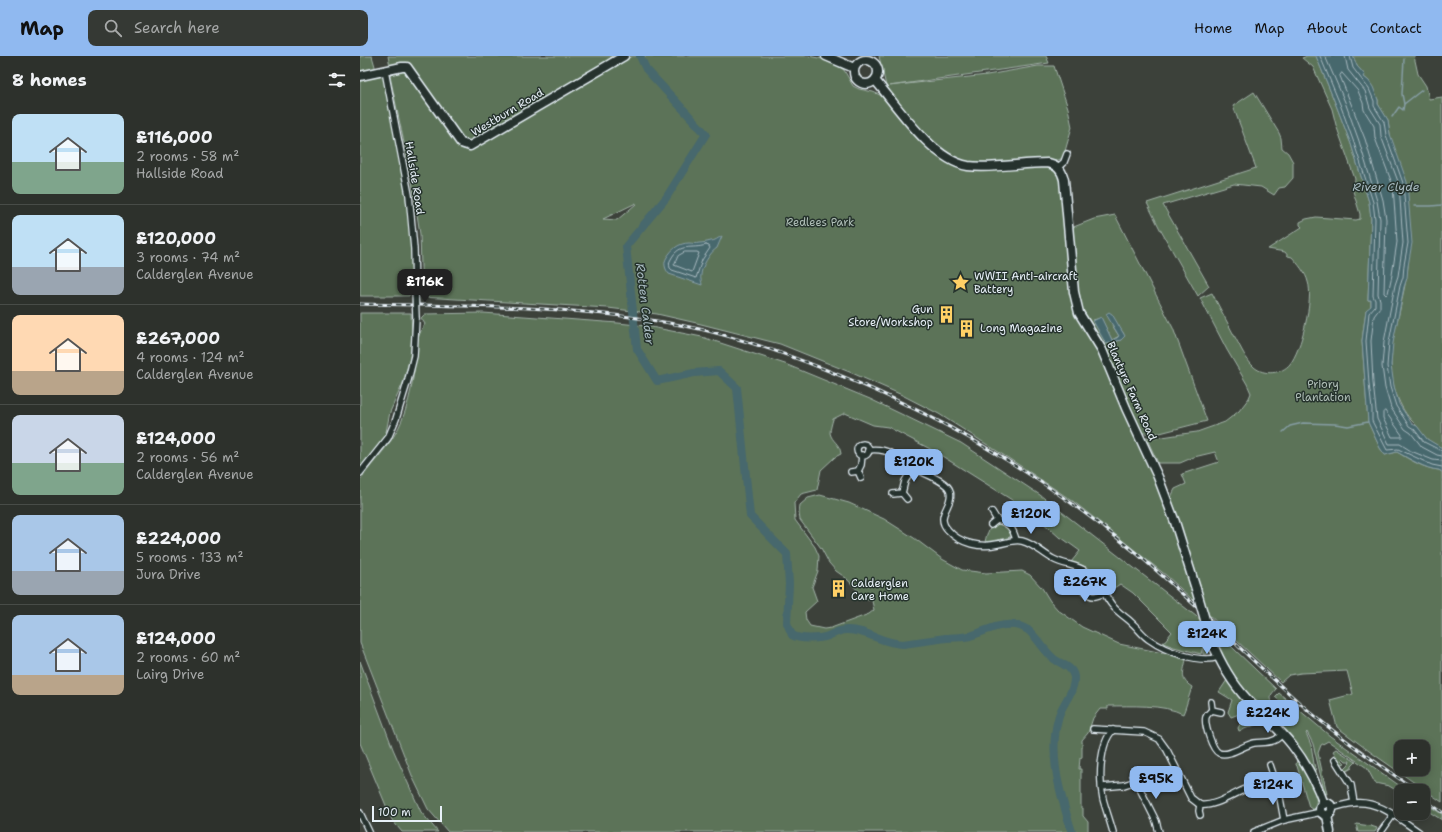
<!DOCTYPE html>
<meta charset="utf-8">
<style>
body{margin:0;font-family:"Shantell Sans",sans-serif;background:#353934;color:#f1f3f6;height:100vh;display:flex;flex-direction:column;font-size:15px;white-space:nowrap}
*{box-sizing:border-box;margin:0}
p{font-size:13px;color:#a7a9a9}
.icon{flex:none;width:22px;height:22px;fill:none;stroke:currentColor;stroke-width:2;stroke-linecap:round;stroke-linejoin:round}
.map{position:relative;flex:1;overflow:hidden}
.details{display:flex;flex-direction:column;background:#2d312c;width:360px}
.details>*{flex:none}
.buttons{position:absolute;left:1034px;top:684px;display:grid;gap:8px}
.buttons a{display:grid;place-items:center;width:36px;height:36px;border-radius:8px;background:#2d312c;box-shadow:0 2px 10px #0003,0 0 0 1px #484c48;font-size:20px}
.scale{position:absolute;left:12px;bottom:10px;width:70px;box-sizing:border-box;padding-left:4px;border:2px solid #e8f1f8;border-top:0;font-size:11px;line-height:14px;white-space:nowrap;color:#e8f1f8;-webkit-text-stroke:3px #26332d;paint-order:stroke}
.price{position:absolute;translate:-50% -34px;padding:0 9px;border-radius:8px;background:#90b9f0;color:#111;font-size:13px;line-height:26px;filter:drop-shadow(0 1px 2px #0008)}
.price::after{content:'';position:absolute;left:50%;top:24px;width:12px;height:9px;margin-left:-6px;background:inherit;clip-path:polygon(0 0,100% 0,50% 100%)}
.price.active{background:#222;color:#fff}
ul{padding:0;list-style:none}
li{display:flex;align-items:center;gap:12px;height:100px;padding:0 12px}
li+li{border-top:1px solid #484c48}
li span{display:grid;place-items:center;flex:none;width:112px;height:80px;border-radius:8px;color:#555}
li>.icon{margin-inline-start:auto}
span .icon{width:48px;height:48px;fill:#fffc;stroke-width:1}
li b{font-size:17px}
h2{display:flex;justify-content:space-between;align-items:center;height:48px;padding:0 12px;font-size:17px}
header{display:flex;align-items:center;gap:24px;box-sizing:border-box;height:56px;padding:0 20px;background:#90b9f0;color:#111}
header strong{font-size:19px}
nav{display:flex;gap:22px;margin-inline-start:auto;font-size:14px}
.search{width:280px;height:36px;background:#353934;display:flex;align-items:center;gap:10px;box-sizing:border-box;padding:0 14px;border-radius:8px;color:#a7a9a9;font-size:15px}
main{display:flex;flex:1;min-height:0}
.map>svg:first-child{display:block}
</style>
<header>
<strong>Map</strong>
<div class="search"><svg class="icon" aria-label="search" viewBox="0 0 24 24"><circle cx="10" cy="10" r="6"/><path d="M15 15l6 6"/></svg>Search here</div>
<nav><a>Home</a><a>Map</a><a>About</a><a>Contact</a></nav>
</header>
<main>
<section class="details">
<h2>8 homes<svg class="icon" aria-label="filters" viewBox="0 0 24 24"><path d="M4 7h16M4 17h16"/><circle cx="9" cy="7" r="2"/><circle cx="15" cy="17" r="2"/></svg></h2>
<ul>
<li><span style="background:linear-gradient(#bfe0f5 60%,#7fa58c 0)"><svg class="icon" aria-label="home" viewBox="0 0 24 24"><path d="M3 11l9-7 9 7M6 9v11h12V9"/></svg></span><div><b>£116,000</b><p>2 rooms · 58 m²</p><p>Hallside Road</p></div></li>
<li><span style="background:linear-gradient(#bfe0f5 65%,#9aa5b1 0)"><svg class="icon" aria-label="home" viewBox="0 0 24 24"><path d="M3 11l9-7 9 7M6 9v11h12V9"/></svg></span><div><b>£120,000</b><p>3 rooms · 74 m²</p><p>Calderglen Avenue</p></div></li>
<li><span style="background:linear-gradient(#ffd9b3 70%,#b9a48a 0)"><svg class="icon" aria-label="home" viewBox="0 0 24 24"><path d="M3 11l9-7 9 7M6 9v11h12V9"/></svg></span><div><b>£267,000</b><p>4 rooms · 124 m²</p><p>Calderglen Avenue</p></div></li>
<li><span style="background:linear-gradient(#c9d6e8 60%,#7fa58c 0)"><svg class="icon" aria-label="home" viewBox="0 0 24 24"><path d="M3 11l9-7 9 7M6 9v11h12V9"/></svg></span><div><b>£124,000</b><p>2 rooms · 56 m²</p><p>Calderglen Avenue</p></div></li>
<li><span style="background:linear-gradient(#a9c7e8 70%,#9aa5b1 0)"><svg class="icon" aria-label="home" viewBox="0 0 24 24"><path d="M3 11l9-7 9 7M6 9v11h12V9"/></svg></span><div><b>£224,000</b><p>5 rooms · 133 m²</p><p>Jura Drive</p></div></li>
<li><span style="background:linear-gradient(#a9c7e8 75%,#b9a48a 0)"><svg class="icon" aria-label="home" viewBox="0 0 24 24"><path d="M3 11l9-7 9 7M6 9v11h12V9"/></svg></span><div><b>£124,000</b><p>2 rooms · 60 m²</p><p>Lairg Drive</p></div></li>
</ul>
</section>
<div class="map">
<svg width="1082" height="776" viewBox="0 0 1082 776">
<rect width="100%" height="100%" fill="#3c413a"/>
<filter id="ink" filterUnits="userSpaceOnUse"><feTurbulence type="fractalNoise" baseFrequency=".025" numOctaves="2"/><feDisplacementMap in="SourceGraphic" scale="8" xChannelSelector="R" yChannelSelector="G"/><feConvolveMatrix kernelMatrix="1 2 1 2 8 2 1 2 1" color-interpolation-filters="sRGB"/></filter>
<g filter="url(#ink)">
<g fill="#5b7358" stroke="#a2b2a8" fill-rule="evenodd">
<polygon points="0,0 12,0 16,14 0,17"/>
<polygon points="28,0 253,0 232,15 112,85 106,85 102,83 47,7 30,10"/>
<path d="M272 0H449L463 3 476 9 484 14 493 30 499 33 513 36 520 39 552 73 594 109 688 110 694 113 700 120 711 236 734 284 806 449 834 538V545L807 520 714 446 659 409 579 358 542 339 492 317 420 288 341 268 297 258 248 252 62 241 60 178 52 125 30 20C35 15 42 13 47 18L98 89 103 93H110ZM276 148 257 164 243 163 276 147Z"/>
<path d="M519 0H686L689 7 529 30 627 19 678 10H694L708 52 712 71 703 102 698 104 618 107C610 107 601 105 594 102 573 92 538 50 526 30Z"/>
<path d="M947 0H956L976 49 991 88 1009 146 1011 163 1008 244H1011V251L1006 254 1002 285 1008 366 1020 392 1025 399 1037 396C1050 404 1065 413 1079 414L1082 416V746L1009 695 977 671 970 644 993 638 987 615 941 617 929 619 921 626 847 557 811 441 815 433 826 428 822 418 859 406 855 396 834 401 820 407H798L786 381 796 382 822 378 837 376 865 366 879 355 889 342 891 337 887 328 867 294 840 242 852 237C860 252 868 268 876 283 881 292 886 304 894 311 904 320 922 318 930 308 941 295 954 243 948 226 946 217 938 208 932 201L928 200 925 196 908 193 942 171 940 169V166L946 163 956 161 996 164 1000 163V158L993 135 995 123 976 69 972 53 953 11 942 2ZM1041 691H1063V713H1041Z"/>
<path d="M993 0H1054L1058 18 1066 30 1069 43 1082 41V392C1077 389 1070 386 1066 382 1062 379 1060 374 1057 370 1040 355 1032 332 1031 310 1030 290 1037 268 1041 249 1043 236 1047 223 1048 210L1028 64 1018 48V44L1009 25 1004 21V18L997 10Z"/>
<path d="M20 20 23 21 25 24C33 68 42 112 48 156 51 183 56 214 49 240H0V24Z"/>
<polygon points="894,36 919,77 921,82 922,92 928,97 933,106 933,122 925,131 919,132 914,139 901,131 874,128 803,149 849,230 838,240 800,173 787,147 896,112 873,50"/>
<path d="M755 159 813 272 847 365 800 377H780L718 248 711 172 734 163ZM741 262 752 284 759 280 752 269 757 268 764 278 761 284 750 287 733 266V264Z"/>
<polygon points="0,257 51,257 52,280 50,301 43,327 30,356 25,381 0,412"/>
<path d="M123 257 258 267 286 270 342 281 425 308 510 343 601 387 680 439 841 564 851 593 847 598H843V590L841 598 814 591 803 587 812 576 773 537 760 528 748 536C738 516 732 512 711 506L720 495 702 482 699 481 671 456 574 395 528 371 513 369 485 357 473 363C472 367 470 373 470 377 472 386 480 387 481 398L475 401 461 414 457 434 441 438 434 447 435 464 455 491 459 500 458 515 452 531 457 545 445 556 446 564 450 570 464 573 471 572 509 558 514 554 512 545 504 541 486 522 476 515 469 507 461 492 440 464 439 457 440 449 448 442 460 439 489 447 524 463 554 482 582 503 602 514 626 517 662 515 670 519 682 532 690 545 698 554 722 571 759 588 813 599 826 603C824 616 819 623 832 631L825 653 823 658C804 648 770 650 748 650V653H740L733 662 728 677 722 684V701L720 702 719 713H721V752H723V760L728 766V776H88L68 753 53 722 0 587V425C13 404 33 388 42 364 47 351 51 336 53 322 56 305 54 282 65 268L61 262 65 258Z"/>
<path d="M639 467 647 470 652 479 648 482 625 486C627 476 629 471 639 467Z"/>
<path d="M852 572 916 633C906 644 910 643 918 652 919 657 916 661 910 661 904 655 896 649 890 642 871 623 860 597 852 572Z"/>
<polygon points="0,605 33,693 47,725 61,756 78,776 42,776 32,764 0,687"/>
<polygon points="867,624 881,644 903,666 879,675 878,672 884,661 882,657 871,661 868,656 872,644 859,636"/>
<polygon points="919,637 970,680 1047,735 1041,735 1041,737 1029,730 1015,727 1007,712 968,685 961,689 958,697 967,738 965,738 953,688 947,676 946,677 951,689 954,708 963,739 919,669 918,666 923,653 920,645 915,641"/>
<polygon points="976,693 996,706 992,710 992,712 985,716 984,713 989,708 990,705 986,705 983,702 982,704 985,707 982,708 980,707 973,695"/>
<path d="M937 703C945 714 964 742 953 754L949 751 937 710 936 709Z"/>
<polygon points="1063,746 1082,758 1082,764 1063,752"/>
<polygon points="996,768 1011,770 1017,772 1015,776 998,776"/>
</g>
<g fill="#47676d" stroke="#879ea5">
<path d="M956 0H993L997 10 1005 19 1004 21 1009 25 1013 31 1018 44V48L1028 64 1030 78 1047 126 1052 187 1048 210 1047 222 1044 231 1033 287 1031 309 1034 330 1039 348 1052 368 1057 370 1067 383 1082 392V416L1079 414C1065 413 1050 403 1037 396L1025 399 1020 392 1008 366 1002 285 1006 254 1011 250V244H1008L1011 163 1009 146 991 88 976 49Z"/>
<path d="M362 180 357 192C350 196 341 212 341 219 340 223 342 226 342 229L309 218C305 213 303 207 307 201 312 193 319 187 329 187 332 187 336 188 339 187 343 187 347 186 351 185 355 185 358 182 362 180Z"/>
<polygon points="749,256 752,258 765,280 761,284 746,288 733,265 741,261 752,284 757,282 759,280 746,258"/>
</g>
<g fill="none" stroke-linecap="round" stroke-linejoin="round">
<g stroke="#a8bac0" stroke-width="1">
<polyline points="960,0 980,48 994,87 1013,146 1015,163 1013,240 1015,244 1015,250 1009,257 1006,285 1009,328 1012,353 1012,365 1027,394 1038,393 1072,409 1082,411"/>
<polyline points="965,0 985,46 999,85 1017,145 1020,163 1018,238 1020,244 1020,252 1014,260 1011,285 1013,327 1017,363 1029,388 1040,388 1051,395 1073,404 1082,405"/>
<polyline points="985,0 988,14 1005,35 1010,52 1020,68 1021,80 1039,128 1043,187 1038,220 1035,229 1024,286 1022,310 1025,332 1031,352 1045,373 1051,377 1062,391 1077,399 1082,400"/>
<polyline points="990,0 993,12 1009,33 1014,45 1014,50 1024,66 1026,79 1043,127 1048,187 1044,209 1043,221 1040,230 1029,286 1027,310 1030,331 1036,350 1049,370 1054,373 1064,386 1082,395"/>
<polygon points="982,17 998,35 1003,47 1004,54 1014,70 1015,82 1033,130 1037,186 1032,219 1028,237 1026,239 1024,237 1026,163 1023,144 1005,83 980,20"/>
<path d="M346 189 349 190 350 192 342 204 336 222 312 214 310 212C309 208 309 206 311 203 320 186 331 194 346 189Z"/>
<polygon points="325,196 337,196 339,197 332,216 314,209 318,200"/>
<polygon points="1025,355 1042,379 1042,381 1032,381 1023,362 1023,357"/>
</g>
<g stroke="#879ea5" stroke-width="1.5">
<polyline points="1044,48 1042,38 1044,3"/>
<polyline points="1032,61 1039,51 1043,54 1044,48 1062,34"/>
<polyline points="1054,150 1071,150 1082,149"/>
<polyline points="923,376 930,370 943,367 975,368 988,370 1008,366"/>
</g>
<path stroke="#47676d" stroke-width="8" d="M280 0 286 13 346 78 306 142 266 190 277 293 297 325 334 317 359 315 377 332 390 460 427 498 429 528 427 567 432 579C440 584 460 583 468 580 474 577 480 574 486 574 506 573 523 588 543 588 557 586 571 584 586 582 593 581 602 582 610 580 624 576 638 567 654 569 658 569 663 571 668 574 678 582 684 595 694 603 701 608 713 611 714 621 715 637 701 648 698 663 688 700 701 741 712 776"/>
<defs>
<g id="street">
<polyline points="25,15 49,139 54,193 55,233"/>
<polyline points="698,111 704,106 707,98"/>
<circle cx="503" cy="394" r="6"/>
<path d="M508 394C516 393 525 394 532 398 539 401 546 407 552 411 561 417 587 424 590 435 594 450 574 459 588 474 600 488 621 492 638 488 646 487 653 483 662 485 674 488 682 497 693 503 704 509 717 509 727 516 740 523 743 538 752 549 757 556 766 561 772 567 778 572 783 580 790 584 805 595 840 608 858 601"/>
<polyline points="498,415 501,422"/>
<polyline points="491,416 498,415 501,409 502,399"/>
<polyline points="0,417 28,382 36,363 48,324 54,300 56,262"/>
<polyline points="542,437 545,425 553,412"/>
<polyline points="533,438 542,437 547,443"/>
<path d="M637 464C649 467 653 472 656 484"/>
<polyline points="631,469 637,464 632,456"/>
<path d="M724 527V535C732 542 735 541 744 537"/>
<polyline points="851,646 852,654 861,656"/>
<path d="M852 654C850 656 847 658 846 661 844 668 852 694 859 697 869 701 884 689 894 687 900 686 907 687 912 685 917 684 919 681 922 678"/>
<path d="M733 673 784 676 799 683 807 694 831 742 840 749C863 752 894 719 914 730"/>
<path d="M753 674C739 688 739 725 743 743 746 754 750 765 753 776"/>
<polyline points="975,704 991,729 994,747"/>
<polyline points="910,709 915,724 914,730 920,742 924,764"/>
<polyline points="773,719 796,765 799,776"/>
<polyline points="742,731 764,729 776,725"/>
<path d="M972 752C979 750 987 748 994 747 1019 744 1039 763 1059 776"/>
<polyline points="0,757 9,776"/>
<polyline points="840,759 839,755 840,749"/>
<polyline points="894,776 924,764 961,756"/>
<polyline points="1021,776 1033,759"/>
</g>
<g id="secondary">
<polyline points="466,0 494,12"/>
<circle cx="506" cy="16" r="12"/>
<polyline points="0,20 42,11 47,11 101,87 110,90 264,0"/>
<path d="M515 24C537 50 572 104 608 110 632 113 662 107 687 107 697 108 702 114 704 124L714 236 719 257 742 294 766 352 798 421 815 466 836 533"/>
<path d="M851 584C860 606 871 626 887 643 902 659 919 672 932 689 946 707 956 726 964 748"/>
<circle cx="966" cy="753" r="6"/>
<polyline points="967,759 970,776"/>
</g>
</defs>
<use href="#street" stroke="#e8f1f8" stroke-width="8"/>
<use href="#secondary" stroke="#e8f1f8" stroke-width="11"/>
<use href="#street" stroke="#26332d" stroke-width="5.5"/>
<use href="#secondary" stroke="#26332d" stroke-width="8"/>
<defs>
<g id="rail">
<path d="M0 248C107 250 214 249 320 269 369 278 418 295 464 313 577 357 683 420 776 497 836 547 891 605 950 656 984 685 1021 710 1057 735"/>
<polyline points="1063,743 1082,756"/>
</g>
</defs>
<use href="#rail" stroke="#e8f1f8" stroke-width="3"/>
<use href="#rail" stroke="#26332d" stroke-width="1.5" stroke-dasharray="4.5" stroke-linecap="butt"/>
<defs>
<polyline id="street-bridge" points="55,233 56,262"/>
<polyline id="secondary-bridge" points="836,533 851,584"/>
</defs>
<use href="#street-bridge" stroke="#e8f1f8" stroke-width="8" stroke-linecap="butt"/>
<use href="#secondary-bridge" stroke="#e8f1f8" stroke-width="11" stroke-linecap="butt"/>
<use href="#street-bridge" stroke="#26332d" stroke-width="5.5"/>
<use href="#secondary-bridge" stroke="#26332d" stroke-width="8"/>
</g>
</g>
<defs>
<symbol id="sight-bare" viewBox="-9 -9 18 18"><path d="M0-6L1.8-2.2L6-1.7L2.9 1.2L3.7 5.4L0 3.3L-3.7 5.4L-2.9 1.2L-6-1.7L-1.8-2.2Z" fill="#ffd166" stroke="#26332d" stroke-width="2.5" paint-order="stroke"/></symbol>
<symbol id="building-bare" viewBox="-9 -9 18 18"><path d="M-4-6H4V6H1V3H-1V6H-4ZM-2.5-4.3h1.7v1.8h-1.7ZM.8-4.3h1.7v1.8H.8ZM-2.5-1h1.7V.8h-1.7ZM.8-1h1.7V.8H.8Z" fill="#ffd166" stroke="#26332d" stroke-width="2.5" paint-order="stroke"/></symbol>
</defs>
<g fill-rule="evenodd">
<use href="#sight-bare" x="588" y="214" width="25" height="25"/>
<use href="#building-bare" x="574" y="246" width="25" height="25"/>
<use href="#building-bare" x="594" y="260" width="25" height="25"/>
<use href="#building-bare" x="466" y="520" width="25" height="25"/>
</g>
<g text-anchor="middle" stroke-width="3" stroke-linejoin="round" paint-order="stroke">
<g font-size="11" fill="#e8f1f8" stroke="#26332d">
<text transform="translate(147 56) rotate(-31)" y="4">Westburn Road</text>
<text transform="translate(55 122) rotate(81)" y="4">Hallside Road</text>
<text transform="translate(772 335) rotate(66)" y="4">Blantyre Farm Road</text>
</g>
<g font-size="11" fill="#b0bfb8" stroke="#26332d">
<text x="460" y="170">Redlees Park</text>
<text x="963" y="332">Priory<tspan x="963" dy="13">Plantation</tspan></text>
</g>
<g font-size="11" fill="#e8f1f8" stroke="#26332d" text-anchor="start">
<text x="614" y="224">WWII Anti-aircraft<tspan x="614" dy="13">Battery</tspan></text>
<text x="573" y="257" text-anchor="end">Gun<tspan x="573" dy="13">Store/Workshop</tspan></text>
<text x="620" y="276">Long Magazine</text>
<text x="491" y="531">Calderglen<tspan x="491" dy="13">Care Home</tspan></text>
</g>
<g font-size="12" font-style="italic" fill="#a8bac0" stroke="#26332d">
<text x="1026" y="135">River Clyde</text>
<text transform="translate(285 248) rotate(83)" y="4">Rotten Calder</text>
</g>
</g>
</svg>
<div class="buttons">
<a>+</a>
<a>−</a>
</div>
<div class="scale">100 m</div>
<b class="price active" style="left:65px;top:247px">£116K</b>
<b class="price" style="left:554px;top:427px">£120K</b>
<b class="price" style="left:671px;top:479px">£120K</b>
<b class="price" style="left:725px;top:547px">£267K</b>
<b class="price" style="left:847px;top:599px">£124K</b>
<b class="price" style="left:908px;top:678px">£224K</b>
<b class="price" style="left:796px;top:744px">£95K</b>
<b class="price" style="left:913px;top:750px">£124K</b>
</div>
</main>
